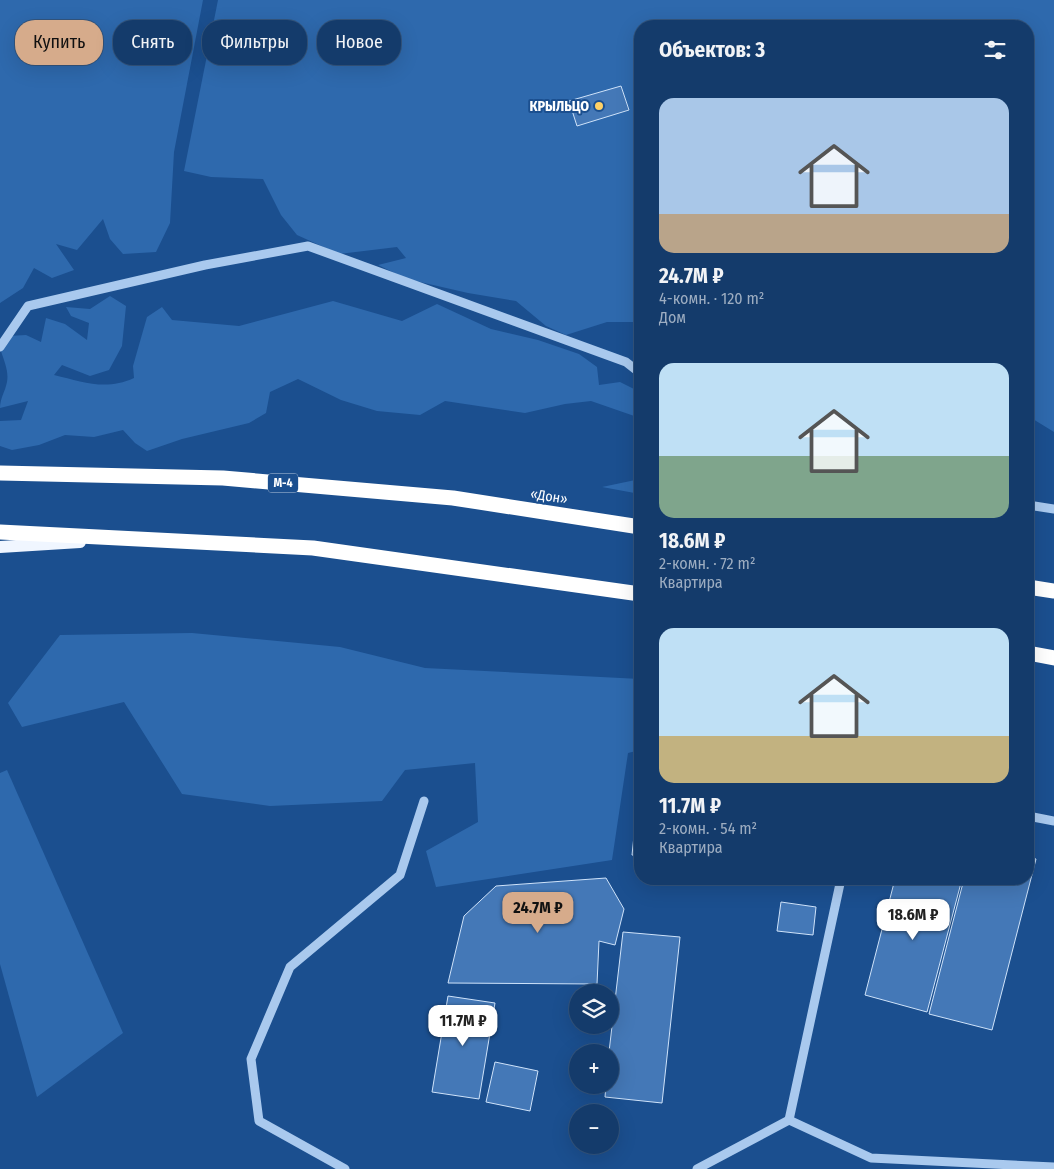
<!DOCTYPE html>
<html lang="ru">
<meta charset="utf-8">
<style>
body{margin:0;font-family:"Fira Sans Condensed",sans-serif;background:#1d4271;color:#f1f3f6;height:100vh;display:flex;flex-direction:column;font-size:19px;white-space:nowrap}
*{box-sizing:border-box;margin:0}
p{font-size:16px;color:#9dadc1}
.icon{flex:none;width:28px;height:28px;fill:none;stroke:currentColor;stroke-width:2;stroke-linecap:round;stroke-linejoin:round}
.map{position:relative;flex:1;overflow:hidden}
.details{position:absolute;left:634px;top:20px;width:400px;height:865px;display:flex;flex-direction:column;background:#143b6b;border-radius:20px;box-shadow:0 5px 20px #0002,0 0 0 1px #33557e}
.details>*{flex:none}
.top-card{position:absolute;left:15px;top:20px;width:475px;height:45px;display:flex;gap:10px}
.tools{position:absolute;left:569px;top:984px;display:grid;gap:10px}
.tools a{display:grid;place-items:center;width:50px;height:50px;border-radius:50%;background:#143b6b;box-shadow:0 5px 20px #0002,0 0 0 1px #33557e;font-size:25px}
.price{position:absolute;translate:-50% -42px;padding:0 11px;border-radius:10px;background:#fff;color:#222;font-size:16px;line-height:32px;filter:drop-shadow(0 1px 2px #0008)}
.price::after{content:'';position:absolute;left:50%;top:30px;width:15px;height:11px;margin-left:-8px;background:inherit;clip-path:polygon(0 0,100% 0,50% 100%)}
.price.current{background:#d6ab8b;color:#111}
ul{padding:0;list-style:none}
li{display:grid;align-content:center;gap:10px;height:265px;padding:0 25px}
li span{display:grid;place-items:center;height:155px;border-radius:15px;color:#555}
li>.icon{margin-inline-start:auto}
span .icon{width:90px;height:90px;fill:#fffc;stroke-width:1}
li b{font-size:21px}
h2{display:flex;justify-content:space-between;align-items:center;height:60px;padding:0 25px;font-size:21px}
.chip{padding:0 18px;border-radius:20px;background:#143b6b;box-shadow:0 5px 20px #0002,0 0 0 1px #33557e;font-size:18px;line-height:45px}
.chip.current{background:#d6ab8b;color:#111}
.map>svg:first-child{display:block}
</style>
<div class="map">
<svg width="1054" height="1169" viewBox="0 0 1054 1169">
<rect width="100%" height="100%" fill="#1b4f8f"/>
<g fill="#2e69ad">
<polygon points="0,0 203,0 174,152 170,223 156,252 123,254 110,239 103,219 77,250 56,244 74,270 52,278 34,268 23,288 0,303"/>
<polygon points="218,0 1054,0 1054,432 1028,416 1028,26 640,26 640,322 607,322 566,335 546,326 516,301 468,293 407,279 378,265 406,258 397,247 339,254 297,235 281,215 263,179 211,177 184,171"/>
<path d="M110 296 126 306 122 346 109 370 90 376 62 365 54 375C83 382 106 391 134 378L133 366 147 317 162 307 172 320 239 326 333 301 402 321 437 304 491 329 538 340 579 354 597 367 599 385 620 382 640 392V418L591 401 565 404 525 413 445 401 420 415 377 411 341 400 298 379 270 392 266 413 249 423 182 439 147 451 135 443 123 430 94 437 65 435 39 445 12 450 0 446V421L21 420 28 401 0 408C0 398 5 392 7 382 9 371 4 361 1 351L9 336 26 335 41 342 46 318 65 324 87 340 89 323 71 316 66 307 90 309Z"/>
<polygon points="640,479 640,494 602,487"/>
<polygon points="192,633 340,647 425,668 640,679 640,750 628,753 612,860 436,887 426,851 478,822 475,763 405,770 382,801 270,806 182,794 124,702 22,727 8,703 60,635"/>
<polygon points="7,770 123,1033 37,1097 0,964 0,773"/>
</g>
<g fill="#4478b7" stroke="#cfe3fa">
<polygon points="621,86 629,110 577,126 569,101"/>
<polygon points="640,778 640,856 632,855"/>
<polygon points="1028,857 1036,859 992,1030 929,1014 964,879 1028,879"/>
<polygon points="606,878 624,909 615,945 599,941 597,984 448,983 464,916 496,886"/>
<polygon points="895,879 962,879 927,1012 865,995"/>
<polygon points="781,902 816,907 813,935 777,931"/>
<polygon points="623,932 680,937 662,1103 605,1097 606,1085 610,1085 609,1052"/>
<polygon points="448,996 495,1003 479,1099 432,1092"/>
<polygon points="495,1062 538,1071 530,1111 486,1102"/>
</g>
<g fill="none" stroke-linecap="round" stroke-linejoin="round">
<g stroke="#a9c9ee" stroke-width="9">
<polyline points="0,347 28,306 205,265 308,246 626,362 640,373"/>
<polyline points="1028,505 1054,509"/>
<polyline points="1028,816 1054,821"/>
<polyline points="789,1120 841,879"/>
<polyline points="345,1169 259,1121 251,1059 290,967 400,875 424,801"/>
<polyline points="697,1169 789,1120 871,1158 1054,1167"/>
</g>
<polyline stroke="#f0f6ff" stroke-width="12" points="0,547 80,542"/>
<g stroke="#fff" stroke-width="15">
<polyline points="0,473 223,478 453,498 640,527"/>
<polyline points="0,532 313,548 640,594"/>
<polyline points="1028,587 1054,591"/>
<polyline points="1028,653 1054,658"/>
</g>
</g>
<circle fill="#ffd166" stroke="#1b4f8f" stroke-width="2" cx="599" cy="106" r="5"/>
<g text-anchor="middle" stroke-width="4" stroke-linejoin="round" paint-order="stroke">
<rect fill="#1b4f8f" stroke="#bbcadd" stroke-width="1" x="268" y="473.5" width="30" height="19" rx="4"/>
<g font-size="12" font-weight="bold" fill="#fff">
<text x="283" y="487">М-4</text>
</g>
<g font-size="14" font-weight="bold" fill="#fff" stroke="#1b4f8f" text-anchor="end">
<text x="589" y="111">КРЫЛЬЦО</text>
</g>
<g font-size="14" fill="#fff" stroke="#1b4f8f">
<text transform="translate(549 496) rotate(9)" y="5">«Дон»</text>
</g>
</g>
</svg>
<div class="tools">
<a><svg class="icon" aria-label="layers" viewBox="0 0 24 24"><path d="M12 4l9 5-9 5-9-5zM3 14l9 5 9-5"/></svg></a>
<a>+</a>
<a>−</a>
</div>
<b class="price current" style="left:538px;top:934px">24.7M ₽</b>
<b class="price" style="left:913px;top:941px">18.6M ₽</b>
<b class="price" style="left:463px;top:1047px">11.7M ₽</b>
<div class="top-card">
<a class="chip current">Купить</a>
<a class="chip">Снять</a>
<a class="chip">Фильтры</a>
<a class="chip">Новое</a>
</div>
<section class="details">
<h2>Объектов: 3<svg class="icon" aria-label="filters" viewBox="0 0 24 24"><path d="M4 7h16M4 17h16"/><circle cx="9" cy="7" r="2"/><circle cx="15" cy="17" r="2"/></svg></h2>
<ul>
<li><span style="background:linear-gradient(#a9c7e8 75%,#b9a48a 0)"><svg class="icon" aria-label="home" viewBox="0 0 24 24"><path d="M3 11l9-7 9 7M6 9v11h12V9"/></svg></span><div><b>24.7M ₽</b><p>4-комн. · 120 m²</p><p>Дом</p></div></li>
<li><span style="background:linear-gradient(#bfe0f5 60%,#7fa58c 0)"><svg class="icon" aria-label="home" viewBox="0 0 24 24"><path d="M3 11l9-7 9 7M6 9v11h12V9"/></svg></span><div><b>18.6M ₽</b><p>2-комн. · 72 m²</p><p>Квартира</p></div></li>
<li><span style="background:linear-gradient(#bfe0f5 70%,#c2b280 0)"><svg class="icon" aria-label="home" viewBox="0 0 24 24"><path d="M3 11l9-7 9 7M6 9v11h12V9"/></svg></span><div><b>11.7M ₽</b><p>2-комн. · 54 m²</p><p>Квартира</p></div></li>
</ul>
</section>
</div>
